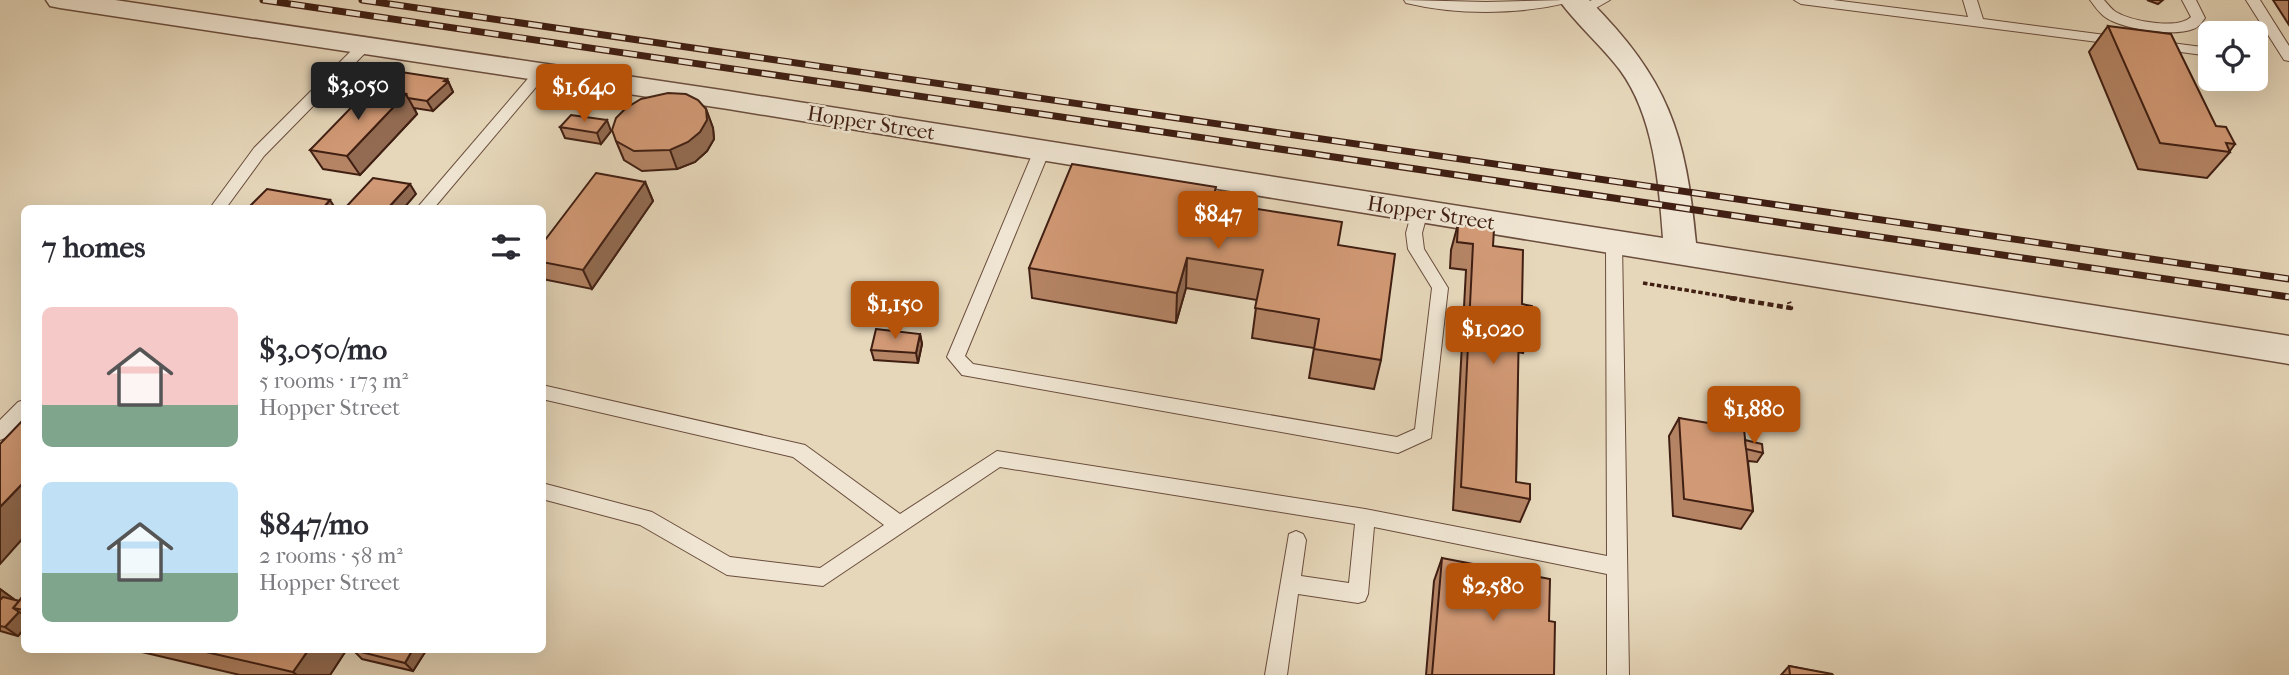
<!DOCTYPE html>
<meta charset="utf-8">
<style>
body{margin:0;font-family:"IM FELL French Canon",serif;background:#f7f7f7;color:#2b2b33;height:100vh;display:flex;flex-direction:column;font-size:26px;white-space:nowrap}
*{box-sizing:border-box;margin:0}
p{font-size:23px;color:#7c7c81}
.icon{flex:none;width:38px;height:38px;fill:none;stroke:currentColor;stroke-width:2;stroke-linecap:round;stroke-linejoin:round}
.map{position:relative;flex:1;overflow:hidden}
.sheet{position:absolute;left:21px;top:205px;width:525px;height:448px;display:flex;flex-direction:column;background:#fff;border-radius:10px;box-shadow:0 7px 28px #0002}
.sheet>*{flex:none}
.tools{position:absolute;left:2198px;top:21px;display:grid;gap:14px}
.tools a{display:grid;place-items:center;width:70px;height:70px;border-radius:10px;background:#fff;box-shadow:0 7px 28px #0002;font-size:35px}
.price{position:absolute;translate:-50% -60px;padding:0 16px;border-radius:7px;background:#b45309;color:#fff;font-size:23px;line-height:46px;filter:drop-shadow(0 2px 4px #0008)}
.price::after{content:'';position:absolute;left:50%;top:42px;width:21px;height:16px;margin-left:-10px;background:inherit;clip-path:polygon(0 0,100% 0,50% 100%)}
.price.selected{background:#222;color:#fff}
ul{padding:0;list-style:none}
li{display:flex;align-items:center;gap:21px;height:175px;padding:0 21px}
li span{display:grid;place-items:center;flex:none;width:196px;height:140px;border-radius:10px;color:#555}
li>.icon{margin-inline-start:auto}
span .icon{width:84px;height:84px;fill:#fffc;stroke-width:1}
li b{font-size:30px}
h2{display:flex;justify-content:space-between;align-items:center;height:84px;padding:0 21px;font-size:30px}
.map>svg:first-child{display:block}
</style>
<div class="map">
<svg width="2289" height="675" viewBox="0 0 2289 675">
<rect width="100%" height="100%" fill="#e6d7ba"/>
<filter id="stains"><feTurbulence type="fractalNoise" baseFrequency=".00286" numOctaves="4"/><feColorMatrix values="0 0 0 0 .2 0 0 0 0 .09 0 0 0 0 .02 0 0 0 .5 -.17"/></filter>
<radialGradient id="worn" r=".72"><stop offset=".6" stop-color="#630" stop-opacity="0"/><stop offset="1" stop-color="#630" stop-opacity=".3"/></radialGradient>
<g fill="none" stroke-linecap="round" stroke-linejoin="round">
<defs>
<g id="lane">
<path d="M1404 0 1486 2 1568 0 1566 3C1516 15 1456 15 1406 3Z"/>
<polygon points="1592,0 1610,0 1589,12 1579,12 1579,6"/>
<polygon points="1794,0 1833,0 1968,17 1963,0 1977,0 1983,19 2121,37 2128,41 2121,45 1801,4"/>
<path d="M2090 0H2104C2108 4 2111 9 2116 12 2131 21 2178 30 2191 17L2182 0H2196L2205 18C2202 22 2198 28 2193 29 2174 37 2121 29 2105 17 2099 13 2094 5 2090 0Z"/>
<polygon points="2246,0 2260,0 2289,46 2289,61 2284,60"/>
<polygon points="366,40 373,44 371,47 264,156 226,208 210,208 254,148 361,41"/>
<polygon points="2156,41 2210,48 2210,56 2151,48 2149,45"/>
<polygon points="542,66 549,71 547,74 434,208 417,208 537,68"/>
<polygon points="1042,145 1050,150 965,356 973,364 1397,437 1415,429 1432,288 1408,249 1406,233 1412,211 1420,205 1428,211 1422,233 1424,249 1448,288 1431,438 1398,453 962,375 947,357 1034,150"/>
<polygon points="1614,236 1622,242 1629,675 1607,675 1607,574 1374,527 1368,594 1365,601 1358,603 1298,594 1287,675 1265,675 1289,534 1296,531 1303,534 1306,540 1301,576 1349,583 1355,524 1000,467 823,586 727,575 640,525 542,499 542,483 652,512 730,557 820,568 884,525 793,457 542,399 542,385 805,445 900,514 997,451 1365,509 1607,556 1606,242"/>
<polygon points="24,400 24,418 7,437 0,440 0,420 18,402"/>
</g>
<path id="street" d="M46 0H115L728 91 1663 238C1659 183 1654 116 1620 70 1602 46 1577 25 1559 0H1589C1668 79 1686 133 1696 243L2289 336V364L728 109 60 8 50 6Z"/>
</defs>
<use href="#lane" stroke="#6a4d3d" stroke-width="2"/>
<use href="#street" stroke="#6a4d3d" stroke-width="3"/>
<polyline stroke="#401f13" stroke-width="3.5" stroke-dasharray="4.5 2.5" stroke-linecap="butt" points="1643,283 1740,299"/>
<polyline stroke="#401f13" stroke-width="4.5" stroke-dasharray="6 3.5" stroke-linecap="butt" points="1730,298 1791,308 1789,302"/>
<use href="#lane" fill="#efe5d2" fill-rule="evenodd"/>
<use href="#street" fill="#efe5d2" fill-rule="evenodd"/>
<defs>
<g id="rail">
<polyline points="263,0 2289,297"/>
<polyline points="362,0 2289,279"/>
</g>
</defs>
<use href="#rail" stroke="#401f13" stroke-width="7"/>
<use href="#rail" stroke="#efe5d2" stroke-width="4.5" stroke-dasharray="14" stroke-linecap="butt"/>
</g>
<g fill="#b48465" stroke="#401f13" stroke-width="2">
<polygon points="2147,0 2163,0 2158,4"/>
<polygon points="2273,0 2289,0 2289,25"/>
<polygon points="2108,26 2235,144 2230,151 2230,152 2207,178 2138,169 2089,52"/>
<polygon points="447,79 453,92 433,111 414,108 417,114 360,175 323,169 310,150 383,90"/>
<polygon points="706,109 713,128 714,139 707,151 695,162 677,169 642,171 624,160 616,141"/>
<polygon points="560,127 611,131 601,144 565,138"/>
<polygon points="645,182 653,201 592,289 542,279 542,244"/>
<polygon points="1215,202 1338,245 1381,360 1374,389 1309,378 1314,348 1252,338 1257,300 1186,288 1176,323 1032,298 1029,268"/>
<polygon points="1458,224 1493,246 1522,304 1532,327 1523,353 1518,352 1516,482 1530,499 1520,522 1453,510 1466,270 1450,268 1451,250"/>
<polygon points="920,334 922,344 918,363 874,360 871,350"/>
<polygon points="1679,418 1745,440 1763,453 1757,462 1748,461 1753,511 1741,529 1673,516 1669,436"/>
<polygon points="1442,558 1549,621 1554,675 1426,675 1434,581"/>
<polygon points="0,589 15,600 19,601 24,595 24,629 18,636 0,631"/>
<polygon points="129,649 347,649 330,675 240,675"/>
<polygon points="427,649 413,671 362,659 353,650"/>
<polygon points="1789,666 1833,675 1781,675"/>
</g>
<g fill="#926b52" stroke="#401f13" stroke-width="2">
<polygon points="447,79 453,92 433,111 427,101"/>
<polygon points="406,94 417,114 360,175 347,156"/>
<polygon points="706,109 713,128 714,139 707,151 695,162 677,169 670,150"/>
<polygon points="607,120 611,131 601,144 597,133"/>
<polygon points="645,182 653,201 592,289 583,270"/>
<polygon points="410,184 416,194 404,208 388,208"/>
<polygon points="330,200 335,208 323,208"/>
<polygon points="1187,258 1186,288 1176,323 1177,293"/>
<polygon points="920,334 922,344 918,363 916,353"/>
<polygon points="24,482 24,537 0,564 0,507"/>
<polygon points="0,589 15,600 0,616"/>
<polygon points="19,612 24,615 24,629 18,636 5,627"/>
<polygon points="309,649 347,649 330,675 297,675 293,672"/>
<polygon points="413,649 427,649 413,671 405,663"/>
</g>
<g fill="#d19975" stroke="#401f13" stroke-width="2">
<polygon points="2108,26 2171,34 2216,126 2226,127 2235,144 2226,143 2230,152 2160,143"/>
<polygon points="401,72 447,79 444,81 448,82 427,101 408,98 406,94 383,90"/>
<polygon points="370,88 406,94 347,156 310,150"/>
<polygon points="668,93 686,94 698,100 706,109 707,120 700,132 688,142 670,150 634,151 616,141 612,130 616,118 626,108 641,99"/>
<polygon points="571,115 607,120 597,133 560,127"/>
<polygon points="1072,164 1216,187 1212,202 1342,222 1338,245 1395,254 1381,360 1314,349 1319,319 1255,308 1263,270 1187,258 1177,293 1029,268"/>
<polygon points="596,173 645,182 583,270 542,262 542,244"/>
<polygon points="373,178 410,184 388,208 345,208"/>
<polygon points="267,189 330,200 323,208 248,208"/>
<polygon points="1458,224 1494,229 1493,246 1523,250 1522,304 1532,306 1532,327 1519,325 1516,482 1530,484 1530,499 1461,487 1473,244 1457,242"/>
<polygon points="876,329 920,334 916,353 871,350"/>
<polygon points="1679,418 1744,429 1753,511 1684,499"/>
<polygon points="24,419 24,482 0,507 0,444"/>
<polygon points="1745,440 1762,444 1763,453 1746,449"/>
<polygon points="1442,558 1550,579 1549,621 1555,622 1554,675 1432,675"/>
<polygon points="24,595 24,610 13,608"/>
<polygon points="3,597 19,601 13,608 19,612 5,627 0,626 0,600"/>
<polygon points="193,649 309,649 293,672"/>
<polygon points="353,649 413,649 405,663 353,650"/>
<polygon points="1789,666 1832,674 1833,675 1790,675"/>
</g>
<g text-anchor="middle" stroke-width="5" stroke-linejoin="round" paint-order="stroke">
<g font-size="21" fill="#401f13" stroke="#efe5d2">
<text transform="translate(871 123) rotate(9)" y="7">Hopper Street</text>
<text transform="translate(1431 213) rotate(9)" y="7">Hopper Street</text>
</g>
</g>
<rect width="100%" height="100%" filter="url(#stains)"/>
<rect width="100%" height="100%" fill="url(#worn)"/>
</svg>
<div class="tools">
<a><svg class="icon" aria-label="locate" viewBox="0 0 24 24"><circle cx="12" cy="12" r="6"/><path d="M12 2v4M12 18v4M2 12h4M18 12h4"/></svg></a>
</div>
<b class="price selected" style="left:358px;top:122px">$3,050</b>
<b class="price" style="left:584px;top:124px">$1,640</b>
<b class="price" style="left:1218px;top:251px">$847</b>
<b class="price" style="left:895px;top:341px">$1,150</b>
<b class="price" style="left:1493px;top:366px">$1,020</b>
<b class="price" style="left:1754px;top:446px">$1,880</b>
<b class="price" style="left:1493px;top:623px">$2,580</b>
<section class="sheet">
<h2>7 homes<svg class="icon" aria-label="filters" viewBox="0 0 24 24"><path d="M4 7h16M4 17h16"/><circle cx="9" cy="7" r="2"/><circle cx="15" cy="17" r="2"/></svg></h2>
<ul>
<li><span style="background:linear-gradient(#f6c9c9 70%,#7fa58c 0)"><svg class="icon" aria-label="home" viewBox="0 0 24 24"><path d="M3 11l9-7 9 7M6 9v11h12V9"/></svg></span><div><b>$3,050/mo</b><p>5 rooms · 173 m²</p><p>Hopper Street</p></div></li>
<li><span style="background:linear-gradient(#bfe0f5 65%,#7fa58c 0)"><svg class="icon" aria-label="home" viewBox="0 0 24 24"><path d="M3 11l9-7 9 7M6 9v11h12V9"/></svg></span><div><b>$847/mo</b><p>2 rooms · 58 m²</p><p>Hopper Street</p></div></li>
</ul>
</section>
</div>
